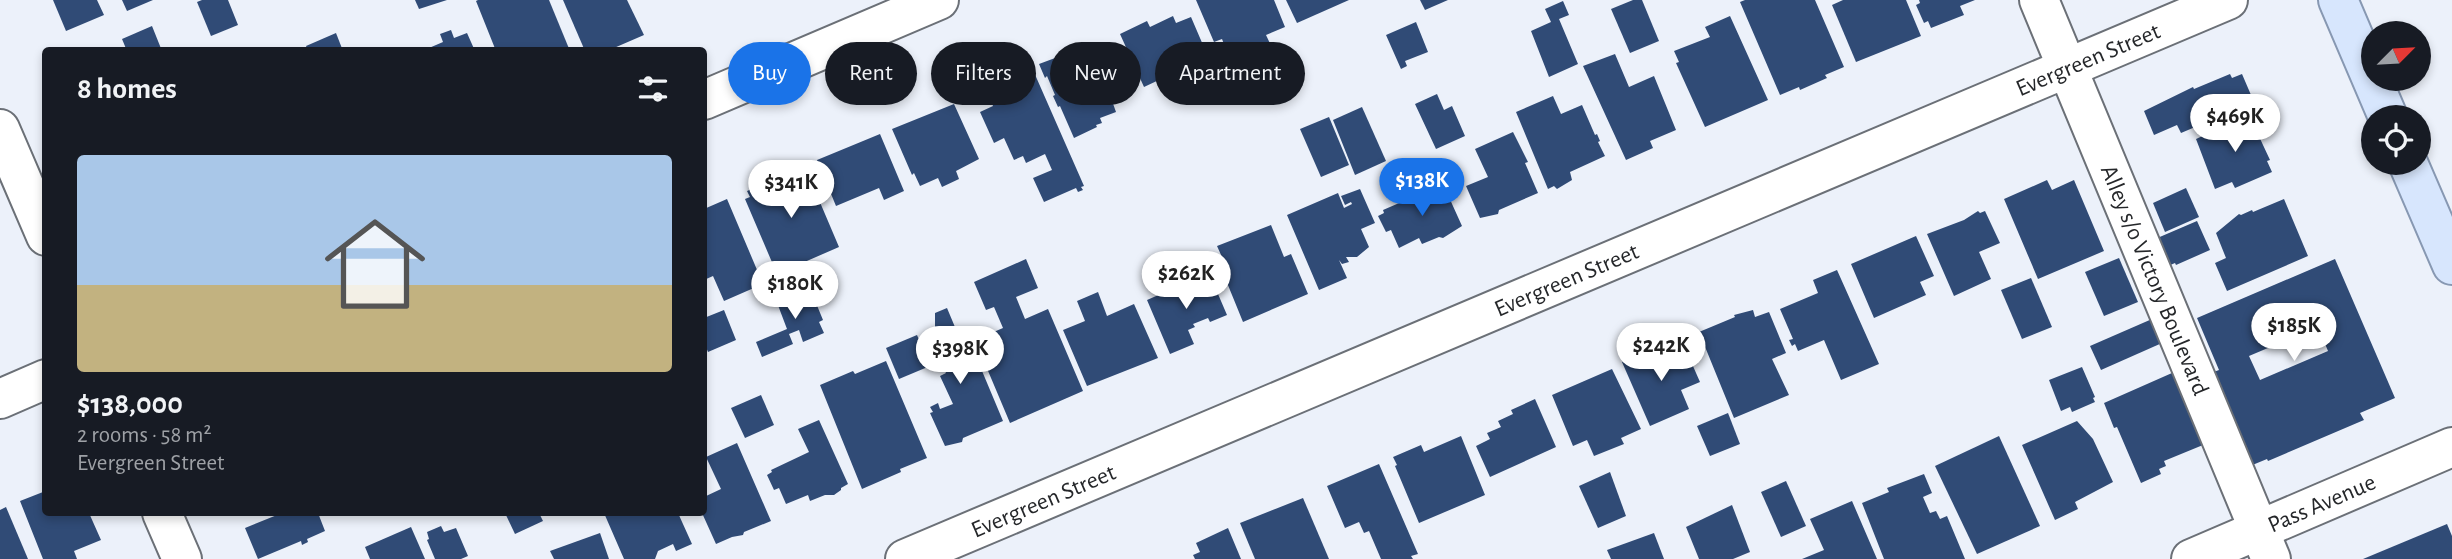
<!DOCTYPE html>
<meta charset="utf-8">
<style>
body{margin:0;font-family:"Alegreya Sans",sans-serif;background:#242831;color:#f1f3f6;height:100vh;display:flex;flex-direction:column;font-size:26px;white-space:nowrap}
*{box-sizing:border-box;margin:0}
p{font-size:23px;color:#9ea1a6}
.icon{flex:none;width:38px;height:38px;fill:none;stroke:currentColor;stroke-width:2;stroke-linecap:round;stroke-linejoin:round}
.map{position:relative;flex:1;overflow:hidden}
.details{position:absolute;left:42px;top:47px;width:665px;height:469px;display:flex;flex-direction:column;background:#171b24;border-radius:7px;box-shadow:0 4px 10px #0003}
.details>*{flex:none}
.guide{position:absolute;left:728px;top:42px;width:665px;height:63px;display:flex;gap:14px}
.needle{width:46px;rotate:66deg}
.controls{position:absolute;left:2361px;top:21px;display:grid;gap:14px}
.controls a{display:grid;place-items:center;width:70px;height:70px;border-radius:50%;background:#171b24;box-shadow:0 4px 10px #0003;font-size:35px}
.price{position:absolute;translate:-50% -60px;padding:0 16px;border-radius:24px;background:#fff;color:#222;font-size:23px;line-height:46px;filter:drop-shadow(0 2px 4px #0008)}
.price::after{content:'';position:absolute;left:50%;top:42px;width:21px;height:16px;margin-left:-10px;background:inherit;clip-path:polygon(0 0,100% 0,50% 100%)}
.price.selected{background:#1a73e8;color:#fff}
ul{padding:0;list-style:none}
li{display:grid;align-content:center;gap:14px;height:371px;padding:0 35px}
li+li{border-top:2px solid #363941}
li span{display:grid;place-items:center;height:217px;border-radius:7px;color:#555}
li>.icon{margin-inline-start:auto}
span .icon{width:126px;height:126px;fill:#fffc;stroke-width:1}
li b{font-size:30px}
h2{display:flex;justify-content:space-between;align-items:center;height:84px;padding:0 35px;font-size:30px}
.chip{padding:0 24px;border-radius:32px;background:#171b24;box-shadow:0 4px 10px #0003;font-size:24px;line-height:63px}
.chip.selected{background:#1a73e8;color:#fff}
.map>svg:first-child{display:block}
</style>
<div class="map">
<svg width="2452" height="559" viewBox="0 0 2452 559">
<rect width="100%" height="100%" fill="#ecf1fa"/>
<g fill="#304b76" fill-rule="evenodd">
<polygon points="53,0 97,0 104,15 66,31"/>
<polygon points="122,0 153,0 127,11"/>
<polygon points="202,0 228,0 238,25 211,36 197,2"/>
<polygon points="415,0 447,0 419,9"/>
<polygon points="478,0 549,0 570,51 496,51 476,1"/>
<polygon points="563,0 627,0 644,35 607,51 585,51"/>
<polygon points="1196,0 1274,0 1285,27 1266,35 1274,52 1248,63 1241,46 1227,52 1222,39 1214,42"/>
<polygon points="1286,0 1349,0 1297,23"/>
<polygon points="1420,0 1448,0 1425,10"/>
<polygon points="1633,0 1642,0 1659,41 1630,53 1611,9"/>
<polygon points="1745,0 1815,0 1844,67 1825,75 1827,78 1800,90 1799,87 1780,95 1740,2"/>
<polygon points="1843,0 1906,0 1921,36 1856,62 1832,5"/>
<polygon points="1919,0 1975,0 1960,6 1964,15 1931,28 1928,21 1924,23 1916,5 1920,3"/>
<polygon points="1563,1 1569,15 1559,19 1578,64 1549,77 1531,31 1551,22 1545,9"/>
<polygon points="1173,16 1176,23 1191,17 1209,59 1185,69 1190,79 1166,90 1161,79 1144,87 1120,34 1147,21 1150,27"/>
<polygon points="1730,16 1768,100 1705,127 1676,63 1679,62 1674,51 1710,37 1705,27"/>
<polygon points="1416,22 1428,52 1405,61 1407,66 1401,69 1386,35"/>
<polygon points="152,26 162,51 127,51 122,39"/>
<polygon points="451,30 454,38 467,33 475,51 422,51 443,42 440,34"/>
<polygon points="336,33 343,51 308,51 306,46"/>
<polygon points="1107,46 1115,66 1118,65 1122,72 1118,73 1121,82 1113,85 1118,96 1111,98 1116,112 1100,118 1102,123 1096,125 1097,127 1074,138 1060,106 1058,107 1053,96 1055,95 1047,76 1045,78 1039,64 1082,48 1085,54"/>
<polygon points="1615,54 1629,87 1654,76 1676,130 1650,141 1653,148 1626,160 1583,66"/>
<polygon points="1033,70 1084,186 1081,187 1083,190 1078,192 1076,188 1044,202 1033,178 1052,170 1045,154 1026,163 1023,156 1014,160 1004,138 994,143 980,112 993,106 991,101 1009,94 1006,87 1014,83 1012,79"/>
<polygon points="2230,74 2232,78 2242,74 2254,102 2181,133 2177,125 2154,135 2144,111 2193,87 2194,89"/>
<polygon points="1437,94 1444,110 1452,106 1465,136 1436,149 1415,104"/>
<polygon points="1553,96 1561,114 1582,105 1595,135 1597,134 1600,141 1598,142 1605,156 1570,172 1572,180 1557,189 1554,186 1548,189 1516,112"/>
<polygon points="954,104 979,159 956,171 959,179 942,187 938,178 920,186 914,173 912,175 892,129"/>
<polygon points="1362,107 1386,161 1355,175 1333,120"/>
<polygon points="2249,115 2270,160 2267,161 2272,172 2235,188 2232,182 2215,189 2196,139"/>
<polygon points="1329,117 1349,165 1321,177 1300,129"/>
<polygon points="1513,132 1528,162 1525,163 1538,193 1499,210 1498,214 1480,218 1466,186 1488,177 1475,149"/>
<polygon points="880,134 904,191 884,200 879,188 836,206 817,160"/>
<polygon points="805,167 839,247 777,274 745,199 750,197 747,191"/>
<polygon points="2047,180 2052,190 2074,180 2104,251 2038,279 2004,199"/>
<polygon points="1443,184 1462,226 1443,238 1439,237 1422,244 1419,238 1399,248 1391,230 1386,232 1378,216 1384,213 1383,210"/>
<polygon points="2186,188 2199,217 2165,232 2153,203"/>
<polygon points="1360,189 1375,223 1361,229 1369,247 1357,257 1346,257 1349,262 1342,264 1339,260 1347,278 1319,290 1287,215 1338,193 1344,208 1352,204 1351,202 1345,205 1341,196"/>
<polygon points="727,199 763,284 724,301 713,276 704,280 704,209"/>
<polygon points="2284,199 2308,256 2227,291 2215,263 2226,258 2216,233 2239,214 2241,215 2252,210 2253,212"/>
<polygon points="1978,211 1980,213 1985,211 2000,243 1979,252 1991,279 1954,296 1927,234 1964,220"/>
<polygon points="2197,221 2210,250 2176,265 2175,263 2168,266 2155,239"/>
<polygon points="1271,225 1284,257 1291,254 1308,294 1243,322 1221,268 1226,266 1217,246"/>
<polygon points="1916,236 1934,276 1920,282 1926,295 1874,318 1851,264"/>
<polygon points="2119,258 2138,302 2104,316 2085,272"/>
<polygon points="1026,259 1038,288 1016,297 1025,319 1048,309 1083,391 1010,423 975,340 1003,328 994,307 986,310 974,282"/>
<path d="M2335 259 2395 398 2360 413 2364 420 2268 461 2267 459 2250 466 2211 373 2219 370 2197 318ZM2318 327 2328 351 2260 380 2249 356Z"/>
<polygon points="1837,270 1879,364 1841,380 1824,340 1798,351 1795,344 1792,346 1789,340 1793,339 1780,309 1818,293 1813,280"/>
<polygon points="1209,273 1227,315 1210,322 1208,318 1193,324 1195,327 1188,330 1194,344 1170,354 1147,300"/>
<polygon points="2031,278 2052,327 2022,339 2001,290"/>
<polygon points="809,286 823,320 819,322 824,333 803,342 799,330 789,334 793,344 762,357 756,342 787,329 776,300"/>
<polygon points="1098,292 1107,316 1134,304 1158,358 1087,386 1063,330 1085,321 1077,301"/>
<polygon points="947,308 965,351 971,348 977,359 1003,421 963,438 962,442 945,446 930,413 933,412 930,407 938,403 940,409 953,404 940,376 946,373 936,352 931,354 923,338 935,333 935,313"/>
<polygon points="724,310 736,340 708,352 704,342 704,318"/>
<polygon points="1753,310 1755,317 1769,312 1786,353 1772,359 1789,395 1734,418 1699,332 1735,317 1734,315"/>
<polygon points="2152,319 2162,343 2101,370 2090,346"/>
<polygon points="917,335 930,366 899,379 886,348"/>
<polygon points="1685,348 1700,382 1681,390 1689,409 1650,426 1622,362 1642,353 1646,353 1647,356 1661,350 1664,357"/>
<polygon points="886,361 927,458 900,469 901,472 862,489 820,385 853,371 855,374"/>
<polygon points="2082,367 2095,397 2093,398 2095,402 2072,412 2070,407 2061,411 2049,380"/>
<polygon points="1612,369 1641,429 1621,438 1624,444 1594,456 1587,440 1573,446 1552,395"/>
<polygon points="2172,373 2203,445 2164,461 2166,466 2159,469 2161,474 2141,483 2117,427 2114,428 2104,403"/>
<polygon points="761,395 774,425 745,438 731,408"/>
<polygon points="1535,399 1556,447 1490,477 1476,446 1490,439 1487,433 1501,427 1498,421 1513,414 1511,410"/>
<polygon points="1728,413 1740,444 1710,456 1697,426"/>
<polygon points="819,420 848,484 841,488 841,490 834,495 825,495 810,501 808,495 786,504 779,488 774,490 767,475 772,472 771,470 809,452 798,429"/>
<polygon points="2077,421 2093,439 2113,482 2075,502 2078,509 2055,520 2022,445"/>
<polygon points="1461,436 1485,495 1419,523 1395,466 1397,465 1393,457 1421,445 1424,452"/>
<polygon points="1999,436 2040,526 1977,554 1935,466"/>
<polygon points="737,443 771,521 744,532 743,535 732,537 716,544 702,513 704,497 721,489 706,457"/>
<polygon points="1379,464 1418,554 1411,556 1413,559 1381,559 1369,531 1364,533 1359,522 1345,528 1327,486"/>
<polygon points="1610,472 1626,516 1598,528 1579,486"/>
<polygon points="1924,474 1932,493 1923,497 1930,513 1936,511 1940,519 1947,516 1965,559 1884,559 1862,503 1889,492 1887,488"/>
<polygon points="1786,481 1806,526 1781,537 1761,492"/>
<polygon points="46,488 46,513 89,513 101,540 74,551 77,559 43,559 20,501 43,492 42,489"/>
<polygon points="1303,498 1329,559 1255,559 1240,523"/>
<polygon points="1852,501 1877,559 1802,559 1824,550 1810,519"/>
<polygon points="1732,505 1750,552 1733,559 1699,559 1686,527"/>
<polygon points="6,507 28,559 0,559 0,510"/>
<polygon points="282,513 318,513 325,531 307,539 308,542 302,545 301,541 258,559 245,528"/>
<polygon points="505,513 539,513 543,521 515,534"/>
<polygon points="604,513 678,513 692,544 676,551 673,544 658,551 655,559 624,559"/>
<polygon points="2447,524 2452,536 2452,559 2363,559"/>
<polygon points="441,526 444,532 456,528 468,556 461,559 435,559 427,540 429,539 427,532"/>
<polygon points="411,527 425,559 370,559 365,547"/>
<polygon points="1228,528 1241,559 1195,559 1193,555 1200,552 1196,543"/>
<polygon points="600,533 609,559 554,559 550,551"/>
<polygon points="1654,533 1664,559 1611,559 1607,550"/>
</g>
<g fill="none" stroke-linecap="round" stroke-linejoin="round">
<defs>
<g id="minor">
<path id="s1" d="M2039 0 2271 559"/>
<polyline points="704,100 939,0"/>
<polyline points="0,129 46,236"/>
<polyline points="0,399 46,379"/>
<polyline points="162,513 182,559"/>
<path id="s2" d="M905 559 2228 0"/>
<path id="s3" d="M2191 559 2452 447"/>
</g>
<g id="major">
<polyline points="2338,0 2388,117"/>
<polyline points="2408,163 2452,265"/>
</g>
</defs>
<use href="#minor" stroke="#6b7077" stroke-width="42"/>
<use href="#major" stroke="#8798b2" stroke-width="42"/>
<use href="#minor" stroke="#fff" stroke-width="38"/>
<use href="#major" stroke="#d7e6fd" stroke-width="38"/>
</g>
<g text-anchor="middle" stroke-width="7" stroke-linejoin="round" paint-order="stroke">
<g font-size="24" fill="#25272a" stroke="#fff">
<text dy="8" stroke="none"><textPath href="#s2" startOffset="1284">Evergreen Street</textPath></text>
<text dy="8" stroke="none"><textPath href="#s2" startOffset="718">Evergreen Street</textPath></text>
<text dy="8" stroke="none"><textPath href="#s1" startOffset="303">Alley s/o Victory Boulevard</textPath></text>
<text dy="8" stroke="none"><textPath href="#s2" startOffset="150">Evergreen Street</textPath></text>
<text dy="8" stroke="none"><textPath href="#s3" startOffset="142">Pass Avenue</textPath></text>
</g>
</g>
</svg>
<div class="controls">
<a><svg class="needle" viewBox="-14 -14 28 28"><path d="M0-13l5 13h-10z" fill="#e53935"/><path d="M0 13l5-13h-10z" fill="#9ea1a6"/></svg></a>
<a><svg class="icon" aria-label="locate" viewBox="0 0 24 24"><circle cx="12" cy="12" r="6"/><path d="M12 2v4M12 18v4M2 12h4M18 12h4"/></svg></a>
</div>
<b class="price" style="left:2235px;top:154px">$469K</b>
<b class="price selected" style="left:1422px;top:218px">$138K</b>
<b class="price" style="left:791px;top:220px">$341K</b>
<b class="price" style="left:1186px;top:311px">$262K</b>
<b class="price" style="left:795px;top:321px">$180K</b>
<b class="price" style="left:2294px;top:363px">$185K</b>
<b class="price" style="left:1661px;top:383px">$242K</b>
<b class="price" style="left:960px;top:386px">$398K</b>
<div class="guide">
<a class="chip selected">Buy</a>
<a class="chip">Rent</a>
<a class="chip">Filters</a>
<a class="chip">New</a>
<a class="chip">Apartment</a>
</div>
<section class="details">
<h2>8 homes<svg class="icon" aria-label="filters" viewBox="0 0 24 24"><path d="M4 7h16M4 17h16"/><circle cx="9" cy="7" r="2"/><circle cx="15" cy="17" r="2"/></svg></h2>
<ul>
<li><span style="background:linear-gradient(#a9c7e8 60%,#c2b280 0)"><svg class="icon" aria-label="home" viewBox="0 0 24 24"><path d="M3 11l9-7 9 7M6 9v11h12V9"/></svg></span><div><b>$138,000</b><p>2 rooms · 58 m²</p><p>Evergreen Street</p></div></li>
</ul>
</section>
</div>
